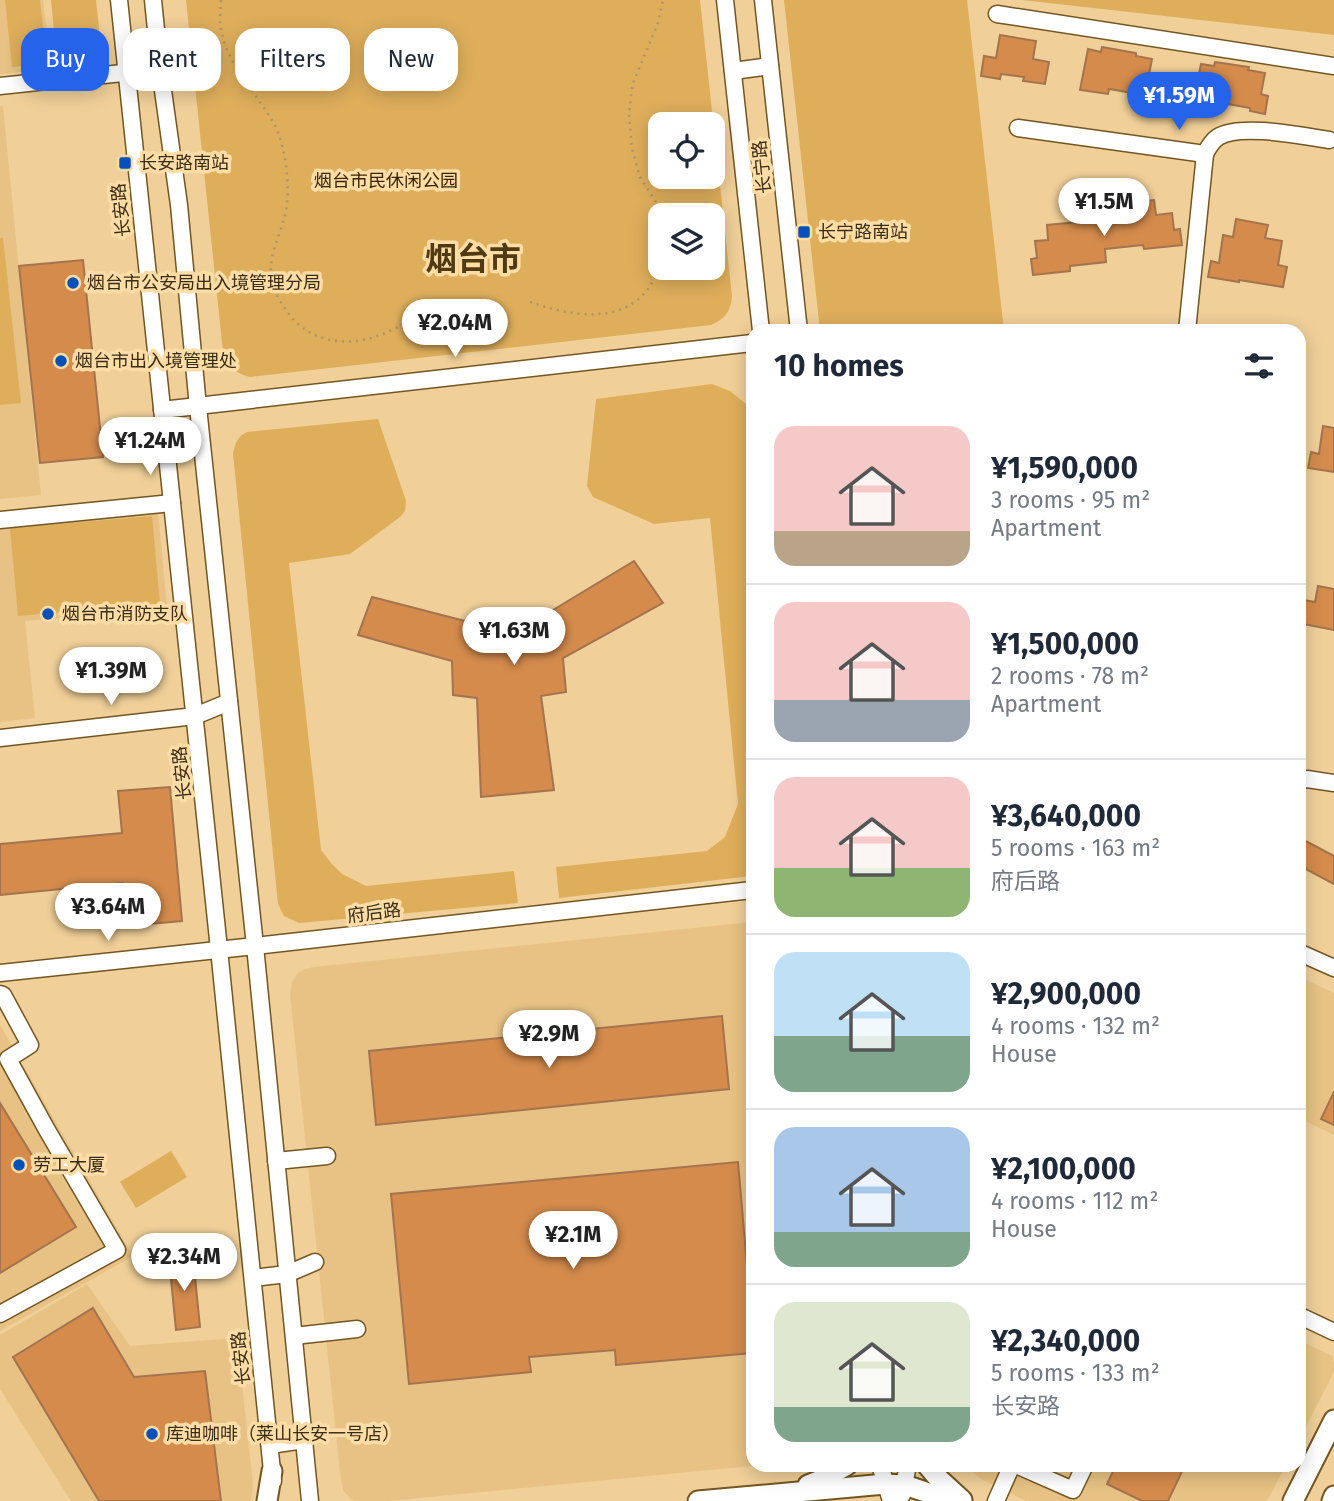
<!DOCTYPE html>
<meta charset="utf-8">
<style>
body{margin:0;font-family:"Fira Sans","Noto Sans SC",sans-serif;background:#f2f2f3;color:#1f2937;height:100vh;display:flex;flex-direction:column;font-size:26px;white-space:nowrap}
*{box-sizing:border-box;margin:0}
p{font-size:23px;color:#747a83}
.icon{flex:none;width:38px;height:38px;fill:none;stroke:currentColor;stroke-width:2;stroke-linecap:round;stroke-linejoin:round}
.map{position:relative;flex:1;overflow:hidden}
.details{position:absolute;left:746px;top:324px;width:560px;height:1148px;display:flex;flex-direction:column;background:#fff;border-radius:21px;box-shadow:0 4px 18px #0003}
.details>*{flex:none}
.hud{position:absolute;left:21px;top:28px;width:620px;height:63px;display:flex;gap:14px}
.fabs{position:absolute;left:648px;top:112px;display:grid;gap:14px}
.fabs a{display:grid;place-items:center;width:77px;height:77px;border-radius:14px;background:#fff;box-shadow:0 4px 18px #0003;font-size:35px}
.price{position:absolute;translate:-50% -60px;padding:0 16px;border-radius:24px;background:#fff;color:#222;font-size:23px;line-height:46px;filter:drop-shadow(0 2px 4px #0008)}
.price::after{content:'';position:absolute;left:50%;top:42px;width:21px;height:16px;margin-left:-10px;background:inherit;clip-path:polygon(0 0,100% 0,50% 100%)}
.price.on{background:#2563eb;color:#fff}
ul{padding:0;list-style:none}
li{display:flex;align-items:center;gap:21px;height:175px;padding:0 28px}
li+li{border-top:2px solid #e0e1e3}
li span{display:grid;place-items:center;flex:none;width:196px;height:140px;border-radius:21px;color:#555}
li>.icon{margin-inline-start:auto}
span .icon{width:84px;height:84px;fill:#fffc;stroke-width:1}
li b{font-size:30px}
h2{display:flex;justify-content:space-between;align-items:center;height:84px;padding:0 28px;font-size:30px}
.pill{padding:0 24px;border-radius:21px;background:#fff;box-shadow:0 4px 18px #0003;font-size:24px;line-height:63px}
.pill.on{background:#2563eb;color:#fff}
.map>svg:first-child{display:block}
</style>
<div class="map">
<svg width="1334" height="1501" viewBox="0 0 1334 1501">
<rect width="100%" height="100%" fill="#f0cf98"/>
<g fill="#e7c284">
<polygon points="0,0 43,0 52,69 0,74"/>
<polygon points="0,106 3,106 41,495 0,499"/>
<polygon points="158,513 167,607 25,621 35,718 0,722 0,528"/>
<polygon points="752,922 752,1465 762,1465 389,1501 355,1501 351,1499 344,1492 341,1481 290,994 292,982 297,974 303,970 313,967"/>
<polygon points="1298,976 1334,993 1334,1135 1299,1118"/>
<polygon points="0,1025 133,1256 0,1331"/>
<polygon points="87,1284 130,1346 237,1338 253,1484 251,1501 71,1501 0,1389 0,1335"/>
<polygon points="1299,1340 1332,1356 1334,1362 1334,1372 1299,1440"/>
<polygon points="963,1465 1286,1465 1267,1501 1026,1501 981,1479"/>
</g>
<g fill="#deae5b" fill-rule="evenodd">
<polygon points="5,0 40,0 47,64 12,67"/>
<polygon points="51,0 96,0 102,57 57,61"/>
<path d="M186 0H700L732 296C731 311 725 319 711 325L250 377C235 373 227 367 223 352ZM660 124H712V177H660ZM660 215H712V268H660Z"/>
<polygon points="784,0 967,0 1004,331 820,331"/>
<polygon points="1022,0 1334,0 1334,35"/>
<polygon points="0,238 3,238 21,403 0,405"/>
<polygon points="712,384 730,391 746,404 752,465 752,876 559,898 556,867 707,851 725,837 738,804 710,518 654,524 593,497 587,486 596,399"/>
<path d="M378 419 406 501 405 511 400 517 350 554 289 563 321 850 331 863 342 874 366 886 514 871 518 903 299 923 284 916 278 904 233 453C236 442 237 437 247 432Z"/>
<polygon points="152,516 160,604 18,616 10,528"/>
<polygon points="171,1151 187,1177 136,1208 120,1182"/>
</g>
<g fill="#d48b4c" stroke="#a3744e" stroke-width="2">
<polygon points="1000,35 1036,41 1033,59 1049,62 1045,84 1023,81 1024,77 1001,74 1000,79 981,76 984,56 996,58"/>
<polygon points="1102,47 1136,53 1136,56 1152,59 1148,80 1156,81 1153,99 1137,97 1138,94 1109,89 1108,94 1080,90 1088,49 1101,52"/>
<polygon points="1215,62 1249,67 1248,70 1265,73 1261,94 1268,96 1265,114 1250,111 1250,108 1222,103 1221,109 1193,104 1201,64 1214,66"/>
<polygon points="1154,200 1156,215 1172,213 1174,230 1180,229 1182,245 1144,249 1143,245 1105,249 1106,262 1070,266 1070,271 1033,275 1031,259 1037,258 1035,241 1048,240 1047,225 1120,218 1118,204"/>
<polygon points="1236,219 1268,225 1265,238 1282,241 1278,265 1287,267 1283,287 1239,280 1239,282 1208,277 1211,261 1219,263 1223,235 1233,237"/>
<polygon points="83,260 103,457 40,463 19,266"/>
<polygon points="1323,426 1334,428 1334,472 1308,468 1311,452 1319,454"/>
<polygon points="634,561 663,603 563,658 566,692 541,696 554,790 481,797 477,698 453,695 452,661 358,635 372,597 465,621 548,613"/>
<polygon points="1318,586 1334,589 1334,630 1298,623 1298,599 1315,602"/>
<polygon points="170,787 182,921 127,926 123,883 0,895 0,844 122,833 118,791"/>
<polygon points="1298,837 1334,856 1334,884 1298,865"/>
<polygon points="722,1016 729,1089 376,1125 369,1051"/>
<polygon points="1334,1092 1334,1125 1321,1119"/>
<polygon points="0,1103 76,1227 0,1273"/>
<polygon points="738,1162 752,1323 752,1353 616,1365 615,1350 529,1357 531,1372 409,1384 391,1194"/>
<polygon points="193,1257 200,1327 176,1330 169,1259"/>
<polygon points="93,1308 134,1377 205,1371 221,1501 99,1501 13,1357"/>
<polygon points="1116,1465 1185,1465 1168,1501 1142,1501 1107,1484"/>
</g>
<g fill="none" stroke-linecap="round" stroke-linejoin="round">
<defs>
<g id="minor">
<polyline points="119,0 219,949 273,1481"/>
<polyline points="153,0 160,69 179,205 198,407 255,946 310,1501"/>
<polyline points="725,0 761,331"/>
<polyline points="763,0 799,331"/>
<polyline points="997,14 1334,66"/>
<polyline points="733,71 770,66"/>
<polyline points="0,86 160,69"/>
<path d="M1018 128 1205 154C1208 148 1212 141 1218 137 1240 123 1302 136 1329 140"/>
<polyline points="1187,331 1205,154"/>
<polyline points="162,410 752,343"/>
<polyline points="0,520 172,503"/>
<polyline points="0,738 195,716 229,702"/>
<polyline points="1298,781 1307,779 1334,783"/>
<polyline points="1298,952 1334,968"/>
<polyline points="0,973 255,946 752,890"/>
<polyline points="0,994 3,995 30,1045 8,1059 47,1130 117,1250 0,1314"/>
<polyline points="276,1161 327,1156"/>
<polyline points="253,1278 287,1274 315,1262"/>
<polyline points="1298,1315 1334,1332"/>
<polyline points="294,1336 357,1329"/>
<polyline points="270,1445 304,1440"/>
<polyline points="880,1465 891,1501"/>
<polyline points="1016,1465 1073,1490 1085,1465"/>
<polyline points="902,1495 908,1465"/>
<polyline points="996,1501 1012,1465"/>
</g>
<g id="major">
<polyline points="927,1465 938,1478 962,1500"/>
<polyline points="808,1485 823,1479 847,1465"/>
<polyline points="267,1501 272,1471"/>
<polyline points="698,1501 885,1484 905,1485 952,1501"/>
<polyline points="1293,1501 1334,1420"/>
<polyline points="1332,1501 1334,1496"/>
</g>
</defs>
<use href="#minor" stroke="#735621" stroke-width="19"/>
<use href="#major" stroke="#735621" stroke-width="23"/>
<g stroke="#af956a" stroke-width="2.5" stroke-dasharray="2 5" stroke-linecap="butt">
<path d="M221 0C221 7 220 14 220 21 223 60 253 89 272 120 277 128 281 140 283 150 288 170 290 198 284 219 279 237 269 256 271 276 272 290 281 303 289 314 311 344 352 348 385 333 397 328 408 322 419 316"/>
<polyline points="661,215 658,205 640,177 632,149 629,113 633,83 658,23 663,0"/>
<path d="M530 302C565 314 613 325 643 295 651 287 655 276 660 266"/>
</g>
<use href="#minor" stroke="#fff" stroke-width="16"/>
<use href="#major" stroke="#fff" stroke-width="19"/>
</g>
<g fill="#0650ba" stroke="#fedca5" stroke-width="2.5">
<rect x="118" y="156" width="14" height="14" rx="3.5"/>
<rect x="797" y="225" width="14" height="14" rx="3.5"/>
<circle cx="73" cy="283" r="7"/>
<circle cx="61" cy="361" r="7"/>
<circle cx="48" cy="614" r="7"/>
<circle cx="19" cy="1165" r="7"/>
<circle cx="152" cy="1434" r="7"/>
</g>
<g text-anchor="middle" stroke-width="7" stroke-linejoin="round" paint-order="stroke">
<g font-size="18" fill="#3a2d16" stroke="#fedca5" text-anchor="start">
<text x="139" y="169">长安路南站</text>
<text x="818" y="238">长宁路南站</text>
<text x="87" y="289">烟台市公安局出入境管理分局</text>
<text x="75" y="367">烟台市出入境管理处</text>
<text x="62" y="620">烟台市消防支队</text>
<text x="33" y="1171">劳工大厦</text>
<text x="166" y="1440">库迪咖啡（莱山长安一号店）</text>
</g>
<g font-size="18" fill="#3a2d16" stroke="#fedca5">
<text transform="translate(762 167) rotate(-96)" y="6">长宁路</text>
<text transform="translate(121 210) rotate(-96)" y="6">长安路</text>
<text transform="translate(182 773) rotate(-96)" y="6">长安路</text>
<text transform="translate(374 913) rotate(-7)" y="6">府后路</text>
<text transform="translate(241 1358) rotate(-96)" y="6">长安路</text>
</g>
<g font-size="18" fill="#392600" stroke="#fedca5">
<text x="386" y="187">烟台市民休闲公园</text>
</g>
<g font-size="32" font-weight="bold" fill="#503a11" stroke="#fedca5">
<text x="473" y="270">烟台市</text>
</g>
</g>
</svg>
<div class="fabs">
<a><svg class="icon" aria-label="locate" viewBox="0 0 24 24"><circle cx="12" cy="12" r="6"/><path d="M12 2v4M12 18v4M2 12h4M18 12h4"/></svg></a>
<a><svg class="icon" aria-label="layers" viewBox="0 0 24 24"><path d="M12 4l9 5-9 5-9-5zM3 14l9 5 9-5"/></svg></a>
</div>
<b class="price on" style="left:1179px;top:132px">¥1.59M</b>
<b class="price" style="left:1104px;top:238px">¥1.5M</b>
<b class="price" style="left:455px;top:359px">¥2.04M</b>
<b class="price" style="left:150px;top:477px">¥1.24M</b>
<b class="price" style="left:514px;top:667px">¥1.63M</b>
<b class="price" style="left:111px;top:707px">¥1.39M</b>
<b class="price" style="left:108px;top:943px">¥3.64M</b>
<b class="price" style="left:549px;top:1070px">¥2.9M</b>
<b class="price" style="left:573px;top:1271px">¥2.1M</b>
<b class="price" style="left:184px;top:1293px">¥2.34M</b>
<div class="hud">
<a class="pill on">Buy</a>
<a class="pill">Rent</a>
<a class="pill">Filters</a>
<a class="pill">New</a>
</div>
<section class="details">
<h2>10 homes<svg class="icon" aria-label="filters" viewBox="0 0 24 24"><path d="M4 7h16M4 17h16"/><circle cx="9" cy="7" r="2"/><circle cx="15" cy="17" r="2"/></svg></h2>
<ul>
<li><span style="background:linear-gradient(#f6c9c9 75%,#b9a48a 0)"><svg class="icon" aria-label="home" viewBox="0 0 24 24"><path d="M3 11l9-7 9 7M6 9v11h12V9"/></svg></span><div><b>¥1,590,000</b><p>3 rooms · 95 m²</p><p>Apartment</p></div></li>
<li><span style="background:linear-gradient(#f6c9c9 70%,#9aa5b1 0)"><svg class="icon" aria-label="home" viewBox="0 0 24 24"><path d="M3 11l9-7 9 7M6 9v11h12V9"/></svg></span><div><b>¥1,500,000</b><p>2 rooms · 78 m²</p><p>Apartment</p></div></li>
<li><span style="background:linear-gradient(#f6c9c9 65%,#8fb573 0)"><svg class="icon" aria-label="home" viewBox="0 0 24 24"><path d="M3 11l9-7 9 7M6 9v11h12V9"/></svg></span><div><b>¥3,640,000</b><p>5 rooms · 163 m²</p><p>府后路</p></div></li>
<li><span style="background:linear-gradient(#bfe0f5 60%,#7fa58c 0)"><svg class="icon" aria-label="home" viewBox="0 0 24 24"><path d="M3 11l9-7 9 7M6 9v11h12V9"/></svg></span><div><b>¥2,900,000</b><p>4 rooms · 132 m²</p><p>House</p></div></li>
<li><span style="background:linear-gradient(#a9c7e8 75%,#7fa58c 0)"><svg class="icon" aria-label="home" viewBox="0 0 24 24"><path d="M3 11l9-7 9 7M6 9v11h12V9"/></svg></span><div><b>¥2,100,000</b><p>4 rooms · 112 m²</p><p>House</p></div></li>
<li><span style="background:linear-gradient(#dfe7d0 75%,#7fa58c 0)"><svg class="icon" aria-label="home" viewBox="0 0 24 24"><path d="M3 11l9-7 9 7M6 9v11h12V9"/></svg></span><div><b>¥2,340,000</b><p>5 rooms · 133 m²</p><p>长安路</p></div></li>
</ul>
</section>
</div>
